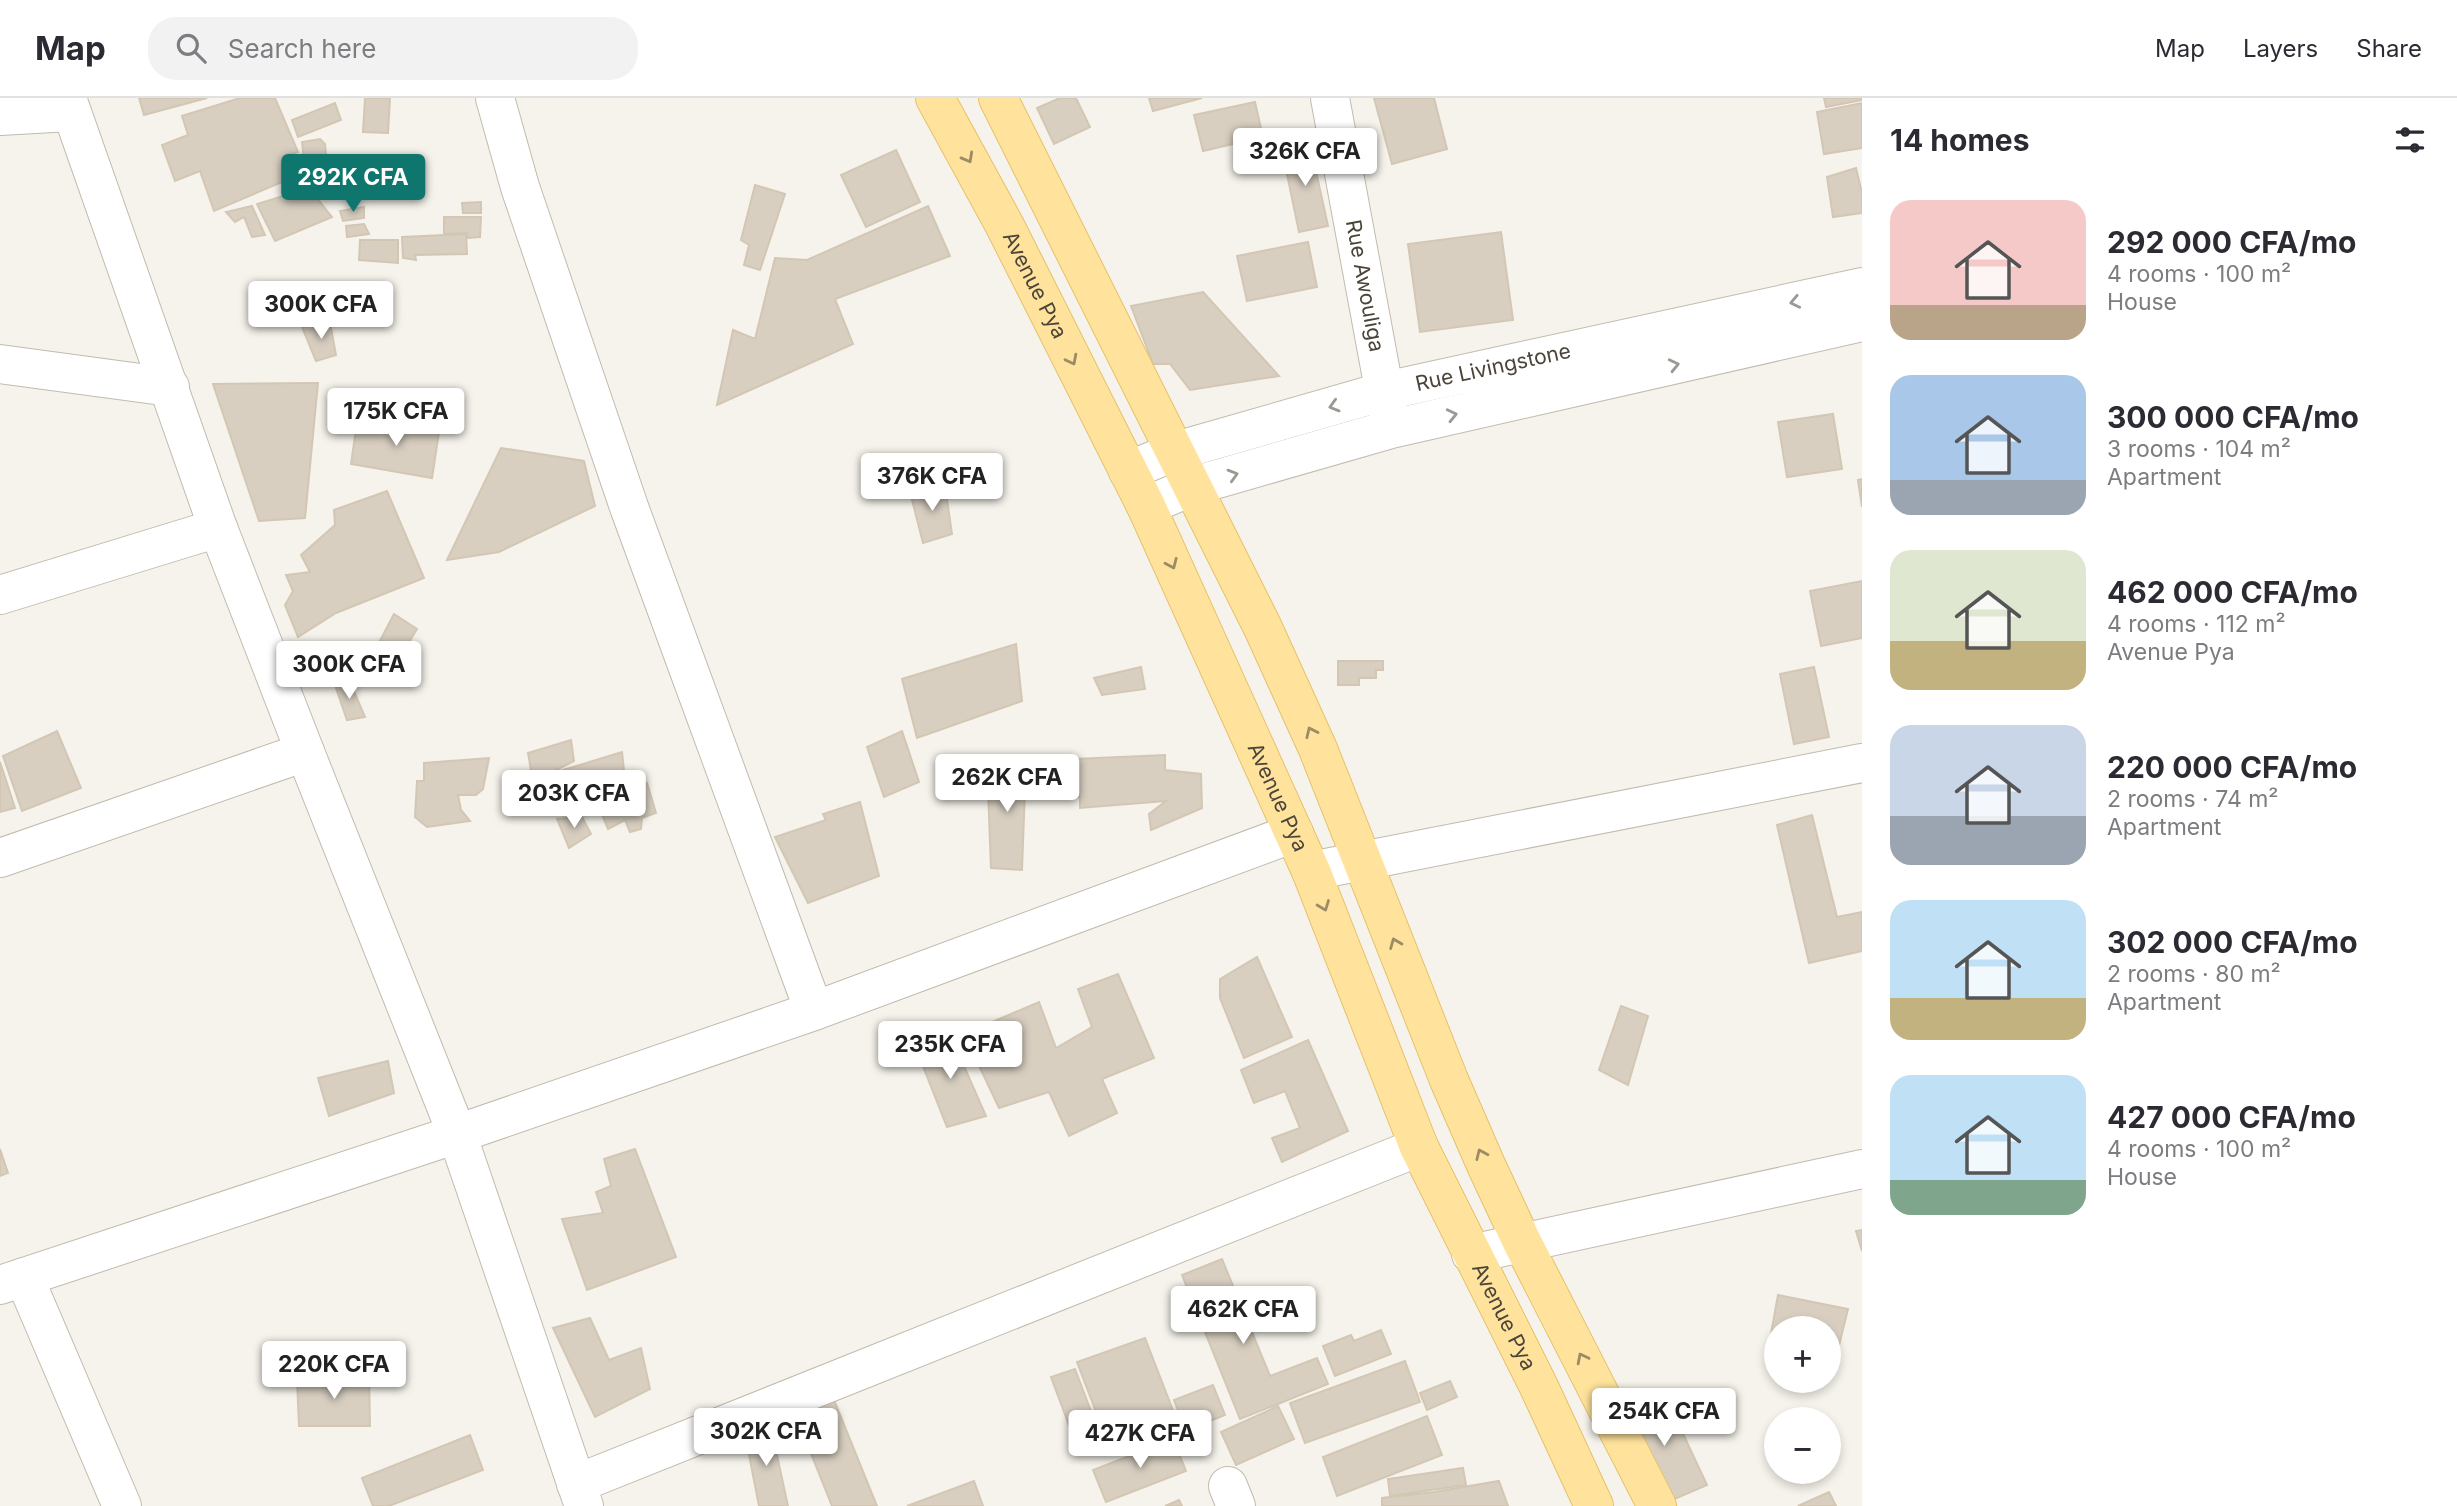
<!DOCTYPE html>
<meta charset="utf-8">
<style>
body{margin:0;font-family:Inter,sans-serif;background:#f2f2f3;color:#2b2b33;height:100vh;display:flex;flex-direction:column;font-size:26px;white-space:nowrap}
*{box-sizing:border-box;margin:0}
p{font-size:23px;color:#7c7c81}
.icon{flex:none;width:38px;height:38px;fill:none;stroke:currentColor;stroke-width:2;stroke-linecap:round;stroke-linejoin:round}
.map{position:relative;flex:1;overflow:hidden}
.side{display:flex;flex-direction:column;background:#fff;width:595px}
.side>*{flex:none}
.controls{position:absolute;left:1764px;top:1218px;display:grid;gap:14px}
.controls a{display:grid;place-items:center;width:77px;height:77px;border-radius:50%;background:#fff;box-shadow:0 4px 10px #0003;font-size:35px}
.price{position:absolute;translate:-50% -60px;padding:0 16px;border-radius:7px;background:#fff;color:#222;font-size:23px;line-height:46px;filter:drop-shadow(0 2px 4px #0008)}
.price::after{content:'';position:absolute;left:50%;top:42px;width:21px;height:16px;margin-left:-10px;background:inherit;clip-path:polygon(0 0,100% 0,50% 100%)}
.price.current{background:#0f766e;color:#fff}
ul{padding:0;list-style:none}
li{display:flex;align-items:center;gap:21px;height:175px;padding:0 28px}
li span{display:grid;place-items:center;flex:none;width:196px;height:140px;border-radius:21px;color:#555}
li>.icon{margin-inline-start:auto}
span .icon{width:84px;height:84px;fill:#fffc;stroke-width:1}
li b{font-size:30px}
h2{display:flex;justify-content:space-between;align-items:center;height:84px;padding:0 28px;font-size:30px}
header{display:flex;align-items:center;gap:42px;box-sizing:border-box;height:98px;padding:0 35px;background:#fff;border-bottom:2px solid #e1e1e2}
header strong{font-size:33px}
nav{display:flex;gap:38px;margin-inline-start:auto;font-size:24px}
.search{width:490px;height:63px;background:#f2f2f3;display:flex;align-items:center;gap:18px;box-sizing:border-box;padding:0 24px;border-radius:28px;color:#7c7c81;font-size:26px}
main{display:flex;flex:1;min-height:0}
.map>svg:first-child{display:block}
</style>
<header>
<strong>Map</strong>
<div class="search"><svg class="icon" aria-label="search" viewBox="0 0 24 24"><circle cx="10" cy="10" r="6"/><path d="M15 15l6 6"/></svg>Search here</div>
<nav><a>Map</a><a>Layers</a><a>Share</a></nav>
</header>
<main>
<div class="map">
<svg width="1862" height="1408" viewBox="0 0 1862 1408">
<rect width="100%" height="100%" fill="#f6f3ec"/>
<g fill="#d8cfc1" stroke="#d3c7b4" stroke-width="2">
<polygon points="139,0 207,0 144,17"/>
<polygon points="240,0 275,0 298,54 284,58 283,69 289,81 214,113 200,73 175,83 162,47 188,37 182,18"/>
<polygon points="365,0 390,0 388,35 363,34"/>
<polygon points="1060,0 1076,0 1090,29 1054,46 1037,10"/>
<polygon points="1149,0 1202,0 1153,13"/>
<polygon points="1374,0 1434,0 1447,51 1392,66"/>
<polygon points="1824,0 1862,0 1862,2 1826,9"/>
<polygon points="1255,4 1263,39 1203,53 1194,17"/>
<polygon points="335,5 341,22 298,39 292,22"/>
<polygon points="1862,5 1862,50 1824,56 1817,14"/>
<polygon points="320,41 325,46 328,81 314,83 304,62 302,44"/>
<polygon points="1310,46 1328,128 1299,134 1282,52"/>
<polygon points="896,52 920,104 866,129 841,77"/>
<polygon points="1856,70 1862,95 1862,115 1833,119 1827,79"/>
<polygon points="755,87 785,96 760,172 744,167 749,147 741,142"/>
<polygon points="309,90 332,119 275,143 257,106"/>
<polygon points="481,104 481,115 463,115 462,105"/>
<polygon points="252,108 265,137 252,139 244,119 235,124 226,114"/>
<polygon points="928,108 950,158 835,201 853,246 717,307 733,232 755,241 775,160 807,162"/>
<polygon points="364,109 364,120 343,123 340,113"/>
<polygon points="444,119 481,119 480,139 468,140 467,135 444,136"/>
<polygon points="364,126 369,136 347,139 346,128"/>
<polygon points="1501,134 1513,222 1420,234 1408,146"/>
<polygon points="466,136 467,156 415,157 416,162 403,160 402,139"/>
<polygon points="360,142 398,142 398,165 359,162"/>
<polygon points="1308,144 1317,189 1247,203 1237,158"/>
<polygon points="351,192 375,192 375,205 351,206"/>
<polygon points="347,193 350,215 330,223 302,227 294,211"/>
<polygon points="1203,194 1279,278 1190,292 1170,266 1153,266 1131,208"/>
<polygon points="330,225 336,257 316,263 302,229"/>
<polygon points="318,285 305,420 259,423 213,286"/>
<polygon points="1833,316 1842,371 1787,379 1778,324"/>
<polygon points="357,324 440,328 432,380 351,366"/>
<polygon points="501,350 584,363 595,408 499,454 447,462"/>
<polygon points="1862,381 1862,409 1858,382"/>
<polygon points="945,388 952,436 923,445 910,394"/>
<polygon points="387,393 424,480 336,515 298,539 285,507 293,493 286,477 310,474 301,457 335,427 334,412"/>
<polygon points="1862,483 1862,540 1821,548 1810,493"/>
<polygon points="394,516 417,531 382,587 362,577"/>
<polygon points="1016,546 1022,603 917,640 902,581"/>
<polygon points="1338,563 1383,563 1383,572 1376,572 1376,580 1359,580 1359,587 1338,587"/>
<polygon points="1141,569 1145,591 1102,597 1094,580"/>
<polygon points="1814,569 1829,639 1794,646 1780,576"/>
<polygon points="349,582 365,619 347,622 335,587"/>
<polygon points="57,633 81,690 22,713 3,658"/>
<polygon points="902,633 919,684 884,699 867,649"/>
<polygon points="571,642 574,663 533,684 528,655"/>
<polygon points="622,654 625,681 588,697 587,708 563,715 547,677"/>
<polygon points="1165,657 1165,672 1201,676 1202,710 1151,732 1149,716 1166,703 1080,710 1080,699 1054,700 1053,680 1076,679 1075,661"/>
<polygon points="489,660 483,691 476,697 458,697 461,712 470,723 427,729 415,719 417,683 424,683 424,665"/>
<polygon points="0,664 15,710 0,714"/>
<polygon points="1026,664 1022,772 991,770 987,666"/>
<polygon points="647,685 656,715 642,720 641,731 630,734 625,722 608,731 597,704"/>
<polygon points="860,704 879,778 808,805 775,739 826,722 823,716"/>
<polygon points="1812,717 1837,819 1862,814 1862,853 1809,865 1777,727"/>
<polygon points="582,719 591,736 569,750 557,721"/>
<polygon points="1257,859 1292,939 1244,960 1220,900 1220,881"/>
<polygon points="1118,876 1154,960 1102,981 1117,1015 1069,1038 1049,994 999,1010 964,936 1039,904 1056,950 1092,929 1078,891"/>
<polygon points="1621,908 1648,918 1628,987 1599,972"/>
<polygon points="949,934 986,1018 947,1029 915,948"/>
<polygon points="1308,942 1348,1033 1282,1064 1272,1040 1300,1030 1285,993 1254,1005 1241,972"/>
<polygon points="388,963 394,995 329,1018 318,980"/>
<polygon points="0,1051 8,1075 0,1078"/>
<polygon points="635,1051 676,1159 587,1192 562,1121 603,1115 596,1094 611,1088 604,1061"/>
<polygon points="1862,1132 1862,1153 1856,1133"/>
<polygon points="1222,1161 1270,1278 1317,1260 1328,1286 1240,1321 1182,1177"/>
<polygon points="1778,1197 1848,1211 1836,1260 1829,1259 1829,1230 1776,1230 1776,1249 1769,1247"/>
<polygon points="590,1220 609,1262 641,1250 650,1291 595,1319 553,1230"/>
<polygon points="1381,1232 1391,1256 1335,1278 1323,1248 1351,1237 1354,1243"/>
<polygon points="1145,1240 1179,1328 1111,1353 1077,1264"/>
<polygon points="1405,1263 1420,1304 1305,1345 1290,1305"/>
<polygon points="1075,1271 1100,1337 1076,1346 1051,1279"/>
<polygon points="369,1276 370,1328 299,1328 297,1281"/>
<polygon points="1450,1283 1457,1299 1427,1312 1420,1295"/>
<polygon points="1213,1287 1225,1317 1186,1333 1174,1302"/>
<polygon points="1664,1295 1707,1387 1663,1406 1621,1311"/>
<polygon points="832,1297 877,1408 832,1408 794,1313"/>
<polygon points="1278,1308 1294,1341 1236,1367 1221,1334"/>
<polygon points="1427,1318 1442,1357 1337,1398 1323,1359"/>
<polygon points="770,1325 788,1408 759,1408 745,1336"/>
<polygon points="470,1337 483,1372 389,1408 373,1408 362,1380"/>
<polygon points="1173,1341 1186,1373 1106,1404 1093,1372"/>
<polygon points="1463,1370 1466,1387 1390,1398 1388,1381"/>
<polygon points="974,1383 983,1408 907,1408"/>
<polygon points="1499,1383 1508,1408 1382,1408 1382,1400 1434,1394"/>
<polygon points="1829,1394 1836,1408 1798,1408"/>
<polygon points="1179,1402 1182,1408 1165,1408"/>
</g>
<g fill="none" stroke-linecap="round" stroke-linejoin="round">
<defs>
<g id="minor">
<polyline points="67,0 218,430 305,654 457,1036 584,1408"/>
<polyline points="495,0 520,89 629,409 814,913"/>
<path id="s1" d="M1330 0 1389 318"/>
<polyline points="0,18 71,14"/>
<polyline points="0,266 170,289"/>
<path id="s2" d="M1128 373 1176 353 1385 293 1862 189"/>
<polyline points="1146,408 1193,388 1391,331 1862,224"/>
<polyline points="0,497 218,430"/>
<polyline points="0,760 305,654"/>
<polyline points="1311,773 1862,665"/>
<polyline points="1471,1156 1862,1071"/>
<polyline points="24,1179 122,1408"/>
<polyline points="0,1187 457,1036 814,913 1294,735"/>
<polyline points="576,1386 1419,1049"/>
<polyline points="1228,1388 1236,1408"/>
</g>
<g id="major">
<path id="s3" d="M935 0 1005 128 1146 408 1311 773 1419 1049 1539 1289 1594 1408"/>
<polyline points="998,0 1263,530 1318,651 1449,982 1486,1067 1522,1144 1657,1408"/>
</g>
</defs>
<use href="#minor" stroke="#c2bbae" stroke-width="40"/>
<use href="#major" stroke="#e6c16a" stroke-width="40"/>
<use href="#minor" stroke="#fff" stroke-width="38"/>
<use href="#major" stroke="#ffe39c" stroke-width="38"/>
</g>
<defs><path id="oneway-chevron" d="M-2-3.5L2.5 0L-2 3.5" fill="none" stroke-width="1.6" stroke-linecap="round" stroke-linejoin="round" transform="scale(1.75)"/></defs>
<g stroke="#9c8c66">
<use href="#oneway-chevron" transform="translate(968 60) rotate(61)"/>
<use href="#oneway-chevron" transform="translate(1072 262) rotate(63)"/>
<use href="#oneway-chevron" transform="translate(1172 466) rotate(66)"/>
<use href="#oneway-chevron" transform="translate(1311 634) rotate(-115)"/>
<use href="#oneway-chevron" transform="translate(1324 808) rotate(69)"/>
<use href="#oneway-chevron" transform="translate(1395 845) rotate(-112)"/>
<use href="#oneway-chevron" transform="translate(1481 1056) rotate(-114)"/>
<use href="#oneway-chevron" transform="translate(1582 1260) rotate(-117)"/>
</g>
<g stroke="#9c9892">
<use href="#oneway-chevron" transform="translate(1795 204) rotate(168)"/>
<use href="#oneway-chevron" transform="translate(1674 267) rotate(-13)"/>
<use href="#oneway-chevron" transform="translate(1334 308) rotate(164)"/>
<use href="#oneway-chevron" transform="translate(1452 317) rotate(-13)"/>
<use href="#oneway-chevron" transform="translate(1233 377) rotate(-16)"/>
</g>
<g text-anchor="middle" stroke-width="6" stroke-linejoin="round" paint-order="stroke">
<g font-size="21" fill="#4b4439" stroke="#fff">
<text dy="7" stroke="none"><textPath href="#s3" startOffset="212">Avenue Pya</textPath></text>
<text dy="7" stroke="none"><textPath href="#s1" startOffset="191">Rue Awouliga</textPath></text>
<text dy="7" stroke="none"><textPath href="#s2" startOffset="380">Rue Livingstone</textPath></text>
<text dy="7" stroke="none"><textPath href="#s3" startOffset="779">Avenue Pya</textPath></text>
<text dy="7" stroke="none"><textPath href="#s3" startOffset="1346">Avenue Pya</textPath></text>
</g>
</g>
</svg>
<div class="controls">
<a>+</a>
<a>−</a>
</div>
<b class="price" style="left:1305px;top:90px">326K CFA</b>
<b class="price current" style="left:353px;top:116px">292K CFA</b>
<b class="price" style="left:321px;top:243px">300K CFA</b>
<b class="price" style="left:396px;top:350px">175K CFA</b>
<b class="price" style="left:932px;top:415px">376K CFA</b>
<b class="price" style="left:349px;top:603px">300K CFA</b>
<b class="price" style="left:1007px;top:716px">262K CFA</b>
<b class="price" style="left:574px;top:732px">203K CFA</b>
<b class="price" style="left:950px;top:983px">235K CFA</b>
<b class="price" style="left:1243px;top:1248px">462K CFA</b>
<b class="price" style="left:334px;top:1303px">220K CFA</b>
<b class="price" style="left:1664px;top:1350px">254K CFA</b>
<b class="price" style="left:766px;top:1370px">302K CFA</b>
<b class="price" style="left:1140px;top:1372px">427K CFA</b>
</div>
<section class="side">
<h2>14 homes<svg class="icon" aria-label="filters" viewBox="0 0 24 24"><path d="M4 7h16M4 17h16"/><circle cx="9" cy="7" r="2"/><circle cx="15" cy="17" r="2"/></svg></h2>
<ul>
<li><span style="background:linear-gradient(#f6c9c9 75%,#b9a48a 0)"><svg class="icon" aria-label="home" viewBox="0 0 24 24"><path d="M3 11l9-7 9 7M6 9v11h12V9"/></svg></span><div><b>292 000 CFA/mo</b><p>4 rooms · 100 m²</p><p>House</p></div></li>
<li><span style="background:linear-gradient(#a9c7e8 75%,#9aa5b1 0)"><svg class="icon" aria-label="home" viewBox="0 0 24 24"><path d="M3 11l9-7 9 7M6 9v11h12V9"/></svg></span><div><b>300 000 CFA/mo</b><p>3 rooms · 104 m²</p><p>Apartment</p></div></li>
<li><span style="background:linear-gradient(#dfe7d0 65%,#c2b280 0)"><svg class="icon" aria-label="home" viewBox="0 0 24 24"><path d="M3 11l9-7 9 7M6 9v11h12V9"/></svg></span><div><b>462 000 CFA/mo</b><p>4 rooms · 112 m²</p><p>Avenue Pya</p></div></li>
<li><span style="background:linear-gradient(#c9d6e8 65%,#9aa5b1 0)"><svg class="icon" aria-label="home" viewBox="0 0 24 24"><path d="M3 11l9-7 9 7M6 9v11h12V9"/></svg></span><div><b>220 000 CFA/mo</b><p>2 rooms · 74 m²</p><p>Apartment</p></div></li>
<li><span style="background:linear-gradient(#bfe0f5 70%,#c2b280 0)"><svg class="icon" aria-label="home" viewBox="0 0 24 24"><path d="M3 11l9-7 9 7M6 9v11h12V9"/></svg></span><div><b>302 000 CFA/mo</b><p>2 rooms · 80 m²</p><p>Apartment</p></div></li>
<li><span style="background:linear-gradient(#bfe0f5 75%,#7fa58c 0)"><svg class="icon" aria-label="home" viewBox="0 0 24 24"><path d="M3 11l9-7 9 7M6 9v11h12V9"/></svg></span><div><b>427 000 CFA/mo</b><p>4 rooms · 100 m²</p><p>House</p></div></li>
</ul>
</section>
</main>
